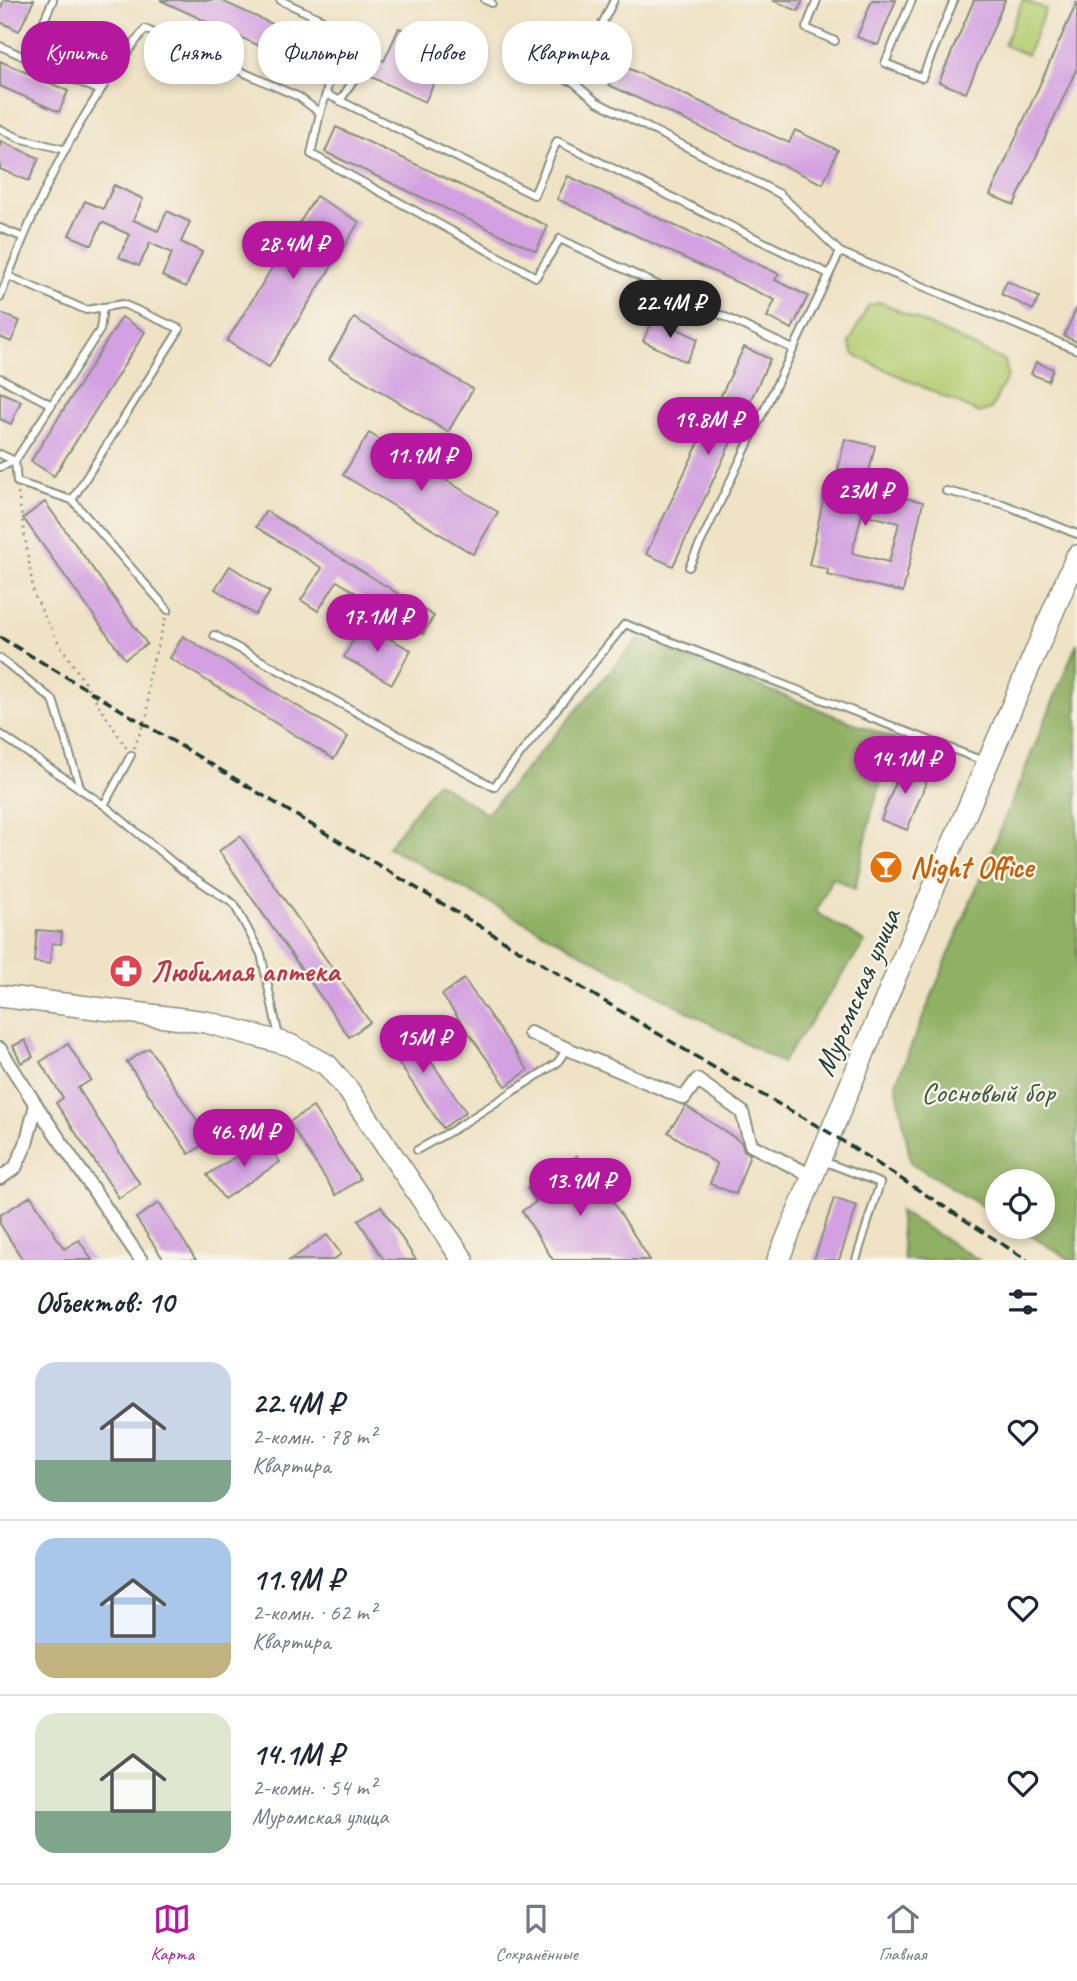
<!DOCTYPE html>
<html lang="ru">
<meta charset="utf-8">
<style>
body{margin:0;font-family:Caveat,sans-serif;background:#f6f6f7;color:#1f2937;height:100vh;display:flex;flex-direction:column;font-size:26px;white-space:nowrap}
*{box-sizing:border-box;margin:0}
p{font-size:23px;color:#747a83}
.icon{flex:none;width:38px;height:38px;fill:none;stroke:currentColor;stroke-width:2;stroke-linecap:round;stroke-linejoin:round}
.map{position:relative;height:1260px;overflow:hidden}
.side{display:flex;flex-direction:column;background:#fff;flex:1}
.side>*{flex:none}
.banner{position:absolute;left:21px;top:21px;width:700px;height:63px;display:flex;gap:14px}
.tools{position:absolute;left:985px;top:1169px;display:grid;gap:14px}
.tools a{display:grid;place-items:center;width:70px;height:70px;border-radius:50%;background:#fff;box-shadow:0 4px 10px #0003;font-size:35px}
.price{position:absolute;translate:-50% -60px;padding:0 16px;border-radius:24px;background:#b5179e;color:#fff;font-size:23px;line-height:46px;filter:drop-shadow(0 2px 4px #0008)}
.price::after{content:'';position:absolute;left:50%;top:42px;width:21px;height:16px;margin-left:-10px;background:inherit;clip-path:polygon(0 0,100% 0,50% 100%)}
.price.on{background:#222;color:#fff}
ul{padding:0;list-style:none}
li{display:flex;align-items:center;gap:21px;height:175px;padding:0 35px}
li+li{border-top:2px solid #e0e1e3}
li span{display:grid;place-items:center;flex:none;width:196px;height:140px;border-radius:21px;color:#555}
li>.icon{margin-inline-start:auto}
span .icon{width:84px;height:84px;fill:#fffc;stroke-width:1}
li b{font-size:30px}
h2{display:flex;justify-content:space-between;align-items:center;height:84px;padding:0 35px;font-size:30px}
.tag{padding:0 24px;border-radius:28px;background:#fff;box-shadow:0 4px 10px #0003;font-size:24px;line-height:63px}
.tag.on{background:#b5179e;color:#fff}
.menu{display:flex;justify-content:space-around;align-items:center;height:98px;border-top:2px solid #e0e1e3;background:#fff;font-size:19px;color:#747a83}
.menu a{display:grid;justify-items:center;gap:4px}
.menu .on{color:#b5179e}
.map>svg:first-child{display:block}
</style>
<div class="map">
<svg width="1077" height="1260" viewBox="0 0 1077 1260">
<rect width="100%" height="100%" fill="#f7f3e8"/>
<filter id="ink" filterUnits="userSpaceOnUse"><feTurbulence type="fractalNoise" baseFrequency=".0143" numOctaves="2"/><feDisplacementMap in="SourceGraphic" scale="14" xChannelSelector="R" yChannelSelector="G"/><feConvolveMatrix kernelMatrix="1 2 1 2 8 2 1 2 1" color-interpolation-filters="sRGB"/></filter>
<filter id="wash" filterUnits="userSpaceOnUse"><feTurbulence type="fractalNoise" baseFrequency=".00686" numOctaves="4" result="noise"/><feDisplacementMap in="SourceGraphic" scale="28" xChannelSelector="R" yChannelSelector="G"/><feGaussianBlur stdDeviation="1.57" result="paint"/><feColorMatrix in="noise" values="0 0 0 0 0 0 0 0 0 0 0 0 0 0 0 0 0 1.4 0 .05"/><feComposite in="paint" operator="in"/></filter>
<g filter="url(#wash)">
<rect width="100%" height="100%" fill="#efe2c5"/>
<g fill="#b5cd72" stroke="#6a8553" stroke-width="2">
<polygon points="1023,0 1046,9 1027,55 1004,45"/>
<polygon points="880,302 1005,361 1008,375 991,409 979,413 854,355 849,343 868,306"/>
</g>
<g fill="#90b064" stroke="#58764c" stroke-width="2">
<polygon points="638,639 895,739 872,811 855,889 832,877 816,912 865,942 782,1063 388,847 437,782 487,814"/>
<polygon points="1077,643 1077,1260 1071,1260 1016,1227 1043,1227 1043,1181 998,1181 997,1215 911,1163 896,1083"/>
<polygon points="899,1211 979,1260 904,1260"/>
</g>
<g id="blocks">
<g fill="#d3a1e1" fill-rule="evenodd">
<polygon points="4,0 34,0 19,31 0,22 0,10"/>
<polygon points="160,0 220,0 307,40 296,63"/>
<polygon points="772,0 803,0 798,11"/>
<polygon points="872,0 896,0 878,45 857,37"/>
<polygon points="974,0 1005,0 966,93 939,82"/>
<polygon points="1077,2 1077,68 1014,205 990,195"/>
<polygon points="399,28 433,44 437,36 453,44 425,102 367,75 375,57 384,61"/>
<polygon points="0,61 68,91 59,112 0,86"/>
<polygon points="619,64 789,143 795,130 838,150 823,184 609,85"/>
<polygon points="336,127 548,226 536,251 325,152"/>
<polygon points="0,141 39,158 29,181 0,169"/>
<polygon points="568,176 779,274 775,280 808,296 792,329 767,317 775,300 557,199"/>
<polygon points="114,185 143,199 133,220 158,231 167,211 190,222 181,242 202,252 186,287 162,276 172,253 150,243 139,266 119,257 130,235 102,222 92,245 69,235 85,201 103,209"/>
<polygon points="316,196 359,222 269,367 227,341"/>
<polygon points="1007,281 1039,297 1033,310 1001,294"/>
<polygon points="1077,307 1077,342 1064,336"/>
<polygon points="0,313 20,321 11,342 0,337"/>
<polygon points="122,317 145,332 54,476 31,461"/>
<polygon points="654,317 698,339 686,362 643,341"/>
<polygon points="354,318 473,389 448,432 329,360"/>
<polygon points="744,347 770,359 673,566 646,554"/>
<polygon points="1036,362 1053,369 1048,381 1031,374"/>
<polygon points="0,392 21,401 11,424 0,419"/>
<polygon points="369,433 498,512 473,554 343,475"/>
<path d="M845 439 875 446 865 489 923 502 903 592 827 575 828 569 809 565 826 487 847 492 852 472 838 469ZM862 514 899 523 889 562 852 553Z"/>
<polygon points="45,502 147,644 125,659 23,518"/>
<polygon points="266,511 434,616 423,634 337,581 318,611 301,600 322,568 256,527"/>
<polygon points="230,566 270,592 255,615 215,589"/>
<polygon points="362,624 411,650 392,684 344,657"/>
<polygon points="183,636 348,737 334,759 170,658"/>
<polygon points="903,763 930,773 907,830 881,820"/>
<polygon points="240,836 370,1022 349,1037 219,851"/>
<polygon points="37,930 62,932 61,944 52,943 50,964 34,962"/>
<polygon points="464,979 528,1070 506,1086 442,995"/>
<polygon points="403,1021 466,1112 443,1128 381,1037"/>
<polygon points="25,1040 33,1057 21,1063 13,1046"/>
<polygon points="68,1044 91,1080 78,1088 140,1184 119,1198 56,1103 63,1098 40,1062"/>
<polygon points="149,1048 210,1140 189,1154 127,1062"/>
<polygon points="686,1106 741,1142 744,1150 750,1154 736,1194 710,1184 717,1164 668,1132"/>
<polygon points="313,1107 360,1179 336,1195 289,1122"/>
<polygon points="264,1138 280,1162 224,1199 207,1175"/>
<polygon points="577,1156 585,1170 591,1167 650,1260 553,1260 522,1211 536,1202 527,1188"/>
<polygon points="31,1196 64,1249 79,1240 92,1260 23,1260 0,1224 0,1215"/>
<polygon points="834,1198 857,1206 839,1260 814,1260"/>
<polygon points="159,1203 196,1260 164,1260 136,1218"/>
<polygon points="381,1206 416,1260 384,1260 358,1220"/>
<polygon points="327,1235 341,1254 333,1260 290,1260"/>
</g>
</g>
</g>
<g filter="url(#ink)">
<use href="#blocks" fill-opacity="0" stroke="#87907c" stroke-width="2"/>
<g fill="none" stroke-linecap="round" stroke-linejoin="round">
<defs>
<g id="lane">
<polyline points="280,0 340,28 326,94 534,195 557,141 829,274"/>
<polyline points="485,0 492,3"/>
<polyline points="817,0 806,28 835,41"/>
<polyline points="912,0 885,63 922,78 954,0"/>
<polyline points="0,46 100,91"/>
<polyline points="27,58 53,0"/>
<polyline points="513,63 573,82 597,102 780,194 840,252"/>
<polyline points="573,82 614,0"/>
<polyline points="340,101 356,76"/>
<polyline points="320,113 326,94"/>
<polyline points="0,129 19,138 66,150"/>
<polyline points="0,228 22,237"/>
<polyline points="8,276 86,310 123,304 180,329 72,500"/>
<path d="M0 298C26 227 58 154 101 90 114 69 130 49 145 29L299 97 320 113 311 154 536 277 560 239 793 349"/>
<polyline points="0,378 52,405"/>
<polyline points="0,454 15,461 100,330 103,307"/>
<polyline points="0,467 15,461 17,482 72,500 168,610"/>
<polyline points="946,491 1003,504 1077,534"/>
<polyline points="689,567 840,252 1077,350"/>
<polyline points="214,635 494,787 625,624 986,762"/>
<polyline points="0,658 53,700 81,790"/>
<polyline points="0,734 104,805"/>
<polyline points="131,755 104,805 181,869 234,904 261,954 279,1037"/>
<polyline points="417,1150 453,1130 557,1063 567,1049"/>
<polyline points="823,1161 880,1183 856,1260"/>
</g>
<g id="street">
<polyline points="530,1033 684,1098 697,1080 742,1112 751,1145 812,1176"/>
<polyline points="0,1049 36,1105 26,1144 15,1168 0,1178"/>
<polyline points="36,1105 141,1260"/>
</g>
<g id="primary">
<polyline points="0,996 206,1022 290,1045 327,1065 349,1091 463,1260"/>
<polyline points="778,1260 896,975 1077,556"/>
</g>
</defs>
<use href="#lane" stroke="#87907c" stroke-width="10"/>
<use href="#street" stroke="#87907c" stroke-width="16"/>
<use href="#primary" stroke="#87907c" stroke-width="24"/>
<g stroke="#87907c" stroke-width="2.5" stroke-dasharray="2 5" stroke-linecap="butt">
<polyline points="18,493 34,595 57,640 127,749"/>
<polyline points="134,748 148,712 148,678 166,617"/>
</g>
<use href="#lane" stroke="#fff" stroke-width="6"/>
<use href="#street" stroke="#fff" stroke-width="12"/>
<use href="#primary" stroke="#fff" stroke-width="21"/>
<polyline stroke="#1f3d34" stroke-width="3.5" stroke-dasharray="10 5" stroke-linecap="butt" points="0,637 715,1068 830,1133 1027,1260"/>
</g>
</g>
<defs>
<symbol id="bar-disc" viewBox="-11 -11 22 22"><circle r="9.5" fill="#e8710a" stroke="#f7f3e8"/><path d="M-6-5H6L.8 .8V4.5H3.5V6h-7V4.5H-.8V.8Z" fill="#fff"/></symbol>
<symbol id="pharmacy-disc" viewBox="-11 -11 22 22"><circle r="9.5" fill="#e0444e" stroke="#f7f3e8"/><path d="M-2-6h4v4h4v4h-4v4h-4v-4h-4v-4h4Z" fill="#fff"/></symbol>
</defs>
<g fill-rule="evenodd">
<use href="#bar-disc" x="867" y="848" width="38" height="38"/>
<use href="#pharmacy-disc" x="107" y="952" width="38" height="38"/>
</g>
<g text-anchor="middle" stroke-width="5" stroke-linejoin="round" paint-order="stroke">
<g font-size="30" font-weight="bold" fill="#c56008" stroke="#f7f3e8" text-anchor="start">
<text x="910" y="877">Night Office</text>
</g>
<g font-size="30" font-weight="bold" fill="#be3a42" stroke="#f7f3e8" text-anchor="start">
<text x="150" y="981">Любимая аптека</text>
</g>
<g font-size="30" fill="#1f3d34" stroke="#f7f3e8">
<text transform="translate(857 992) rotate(-67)" y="10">Муромская улица</text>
</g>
<g font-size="30" fill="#3d5a40" stroke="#f7f3e8">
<text x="988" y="1102">Сосновый бор</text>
</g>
</g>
</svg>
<div class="tools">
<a><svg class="icon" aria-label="locate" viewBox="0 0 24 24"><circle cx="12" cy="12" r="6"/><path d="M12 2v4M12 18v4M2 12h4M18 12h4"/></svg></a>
</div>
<b class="price" style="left:293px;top:281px">28.4M ₽</b>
<b class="price on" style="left:670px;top:340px">22.4M ₽</b>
<b class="price" style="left:708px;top:457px">19.8M ₽</b>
<b class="price" style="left:421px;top:493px">11.9M ₽</b>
<b class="price" style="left:865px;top:528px">23M ₽</b>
<b class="price" style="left:377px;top:654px">17.1M ₽</b>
<b class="price" style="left:905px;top:796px">14.1M ₽</b>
<b class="price" style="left:423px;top:1075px">15M ₽</b>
<b class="price" style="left:244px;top:1169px">46.9M ₽</b>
<b class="price" style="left:580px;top:1218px">13.9M ₽</b>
<div class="banner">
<a class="tag on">Купить</a>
<a class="tag">Снять</a>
<a class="tag">Фильтры</a>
<a class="tag">Новое</a>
<a class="tag">Квартира</a>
</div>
</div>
<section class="side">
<h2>Объектов: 10<svg class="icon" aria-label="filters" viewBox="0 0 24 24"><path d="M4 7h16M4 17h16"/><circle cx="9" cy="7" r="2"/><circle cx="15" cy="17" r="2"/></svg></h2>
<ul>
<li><span style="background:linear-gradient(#c9d6e8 70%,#7fa58c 0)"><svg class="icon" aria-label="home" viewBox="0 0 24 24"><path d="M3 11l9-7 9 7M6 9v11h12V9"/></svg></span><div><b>22.4M ₽</b><p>2-комн. · 78 m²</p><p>Квартира</p></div><svg class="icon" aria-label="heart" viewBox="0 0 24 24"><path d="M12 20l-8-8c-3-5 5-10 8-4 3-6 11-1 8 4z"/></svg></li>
<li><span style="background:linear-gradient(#a9c7e8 75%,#c2b280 0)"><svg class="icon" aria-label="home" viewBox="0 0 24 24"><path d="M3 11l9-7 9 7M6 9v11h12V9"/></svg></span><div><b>11.9M ₽</b><p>2-комн. · 62 m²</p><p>Квартира</p></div><svg class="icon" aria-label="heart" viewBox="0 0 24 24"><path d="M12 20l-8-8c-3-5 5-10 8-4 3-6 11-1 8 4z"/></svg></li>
<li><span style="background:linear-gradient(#dfe7d0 70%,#7fa58c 0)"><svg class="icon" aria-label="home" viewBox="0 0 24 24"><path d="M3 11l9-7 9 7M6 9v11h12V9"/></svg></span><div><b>14.1M ₽</b><p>2-комн. · 54 m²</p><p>Муромская улица</p></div><svg class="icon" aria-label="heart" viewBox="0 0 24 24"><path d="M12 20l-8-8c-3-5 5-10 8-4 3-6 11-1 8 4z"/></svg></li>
</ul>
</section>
<nav class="menu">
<a class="on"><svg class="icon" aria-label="map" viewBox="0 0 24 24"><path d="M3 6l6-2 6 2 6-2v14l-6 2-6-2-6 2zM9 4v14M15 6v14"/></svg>Карта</a>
<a><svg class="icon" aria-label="saved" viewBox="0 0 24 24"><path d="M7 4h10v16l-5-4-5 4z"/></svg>Сохранённые</a>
<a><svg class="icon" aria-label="home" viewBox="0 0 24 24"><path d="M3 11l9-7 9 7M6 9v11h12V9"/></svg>Главная</a>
</nav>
